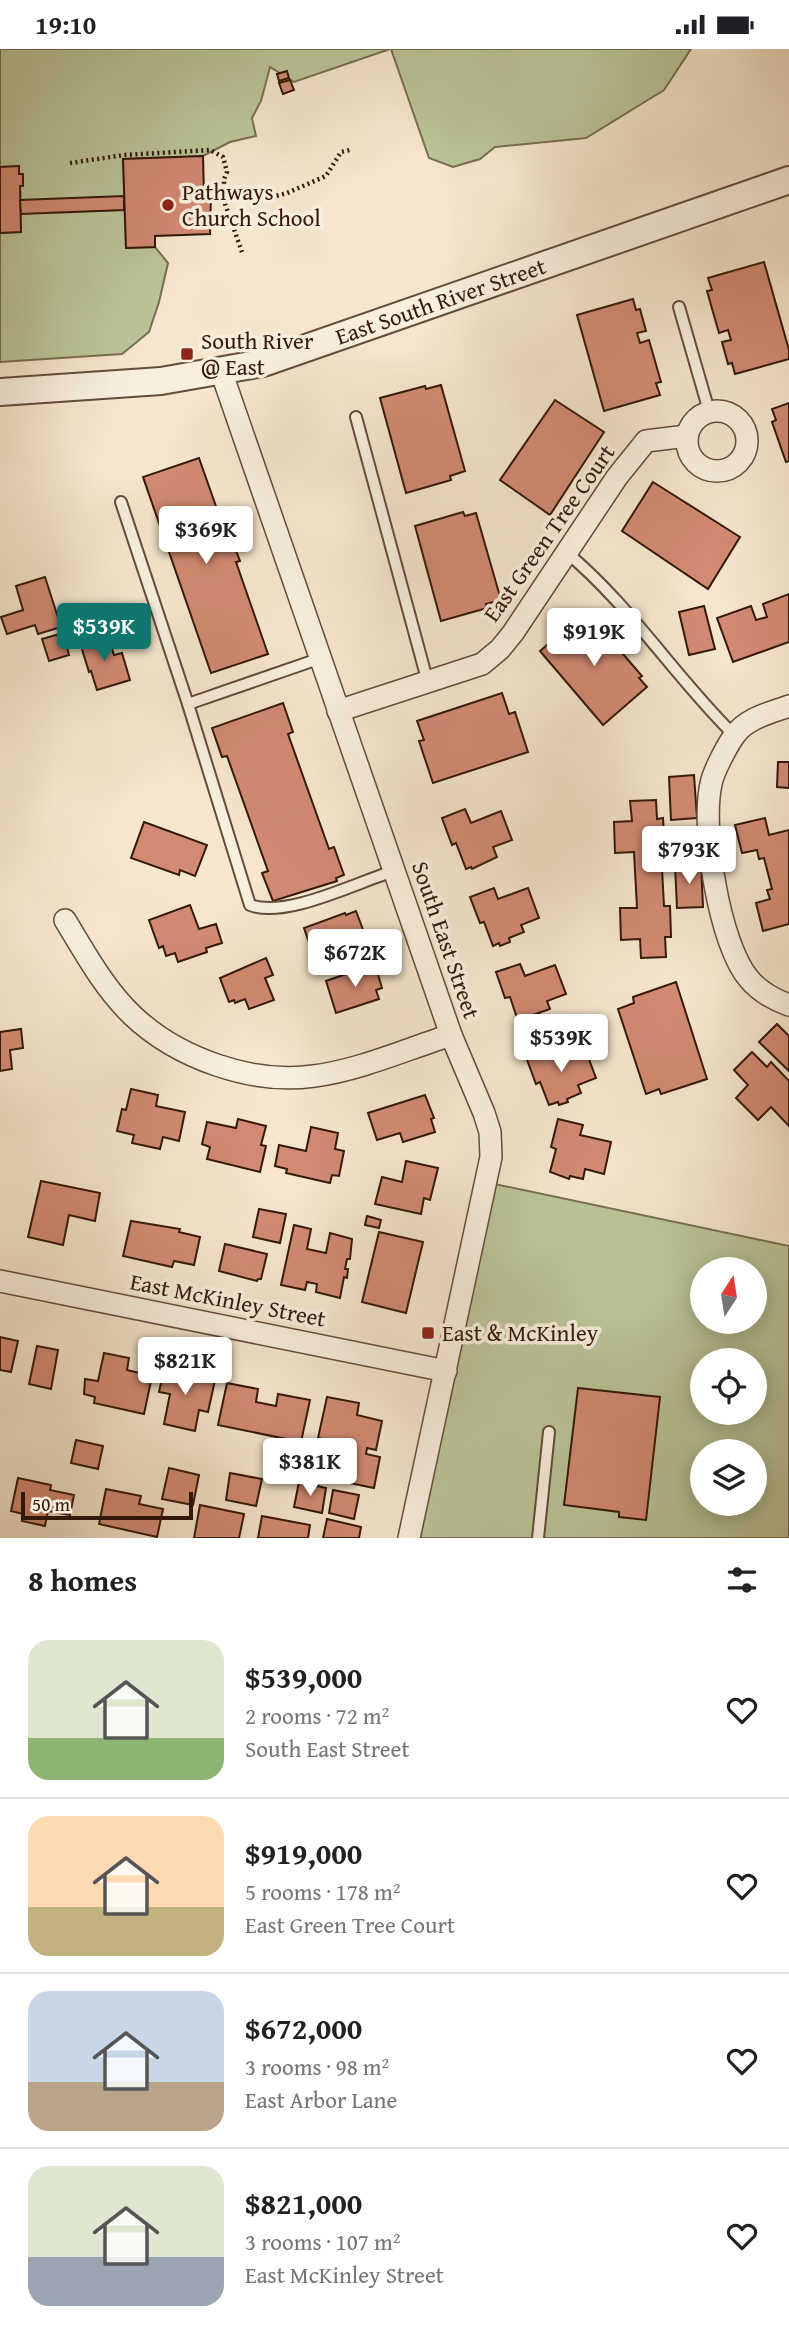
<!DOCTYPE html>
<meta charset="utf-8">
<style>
body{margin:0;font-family:"Gentium Book Plus",serif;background:#f6f6f6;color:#202124;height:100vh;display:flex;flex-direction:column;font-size:26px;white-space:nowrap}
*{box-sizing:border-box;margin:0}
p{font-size:23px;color:#757577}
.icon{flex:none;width:38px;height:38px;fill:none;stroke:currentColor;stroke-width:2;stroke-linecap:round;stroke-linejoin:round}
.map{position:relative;height:1489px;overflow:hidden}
.panel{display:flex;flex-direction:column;background:#fff;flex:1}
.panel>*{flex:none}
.needle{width:46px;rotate:12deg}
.tools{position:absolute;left:690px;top:1208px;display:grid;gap:14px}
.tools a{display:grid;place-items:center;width:77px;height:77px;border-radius:50%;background:#fff;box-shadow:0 4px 18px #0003;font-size:35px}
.scale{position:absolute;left:21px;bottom:18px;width:172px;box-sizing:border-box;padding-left:7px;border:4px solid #34180a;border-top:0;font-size:19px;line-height:24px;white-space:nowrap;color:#34180a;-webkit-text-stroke:5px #f8efde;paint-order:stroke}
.price{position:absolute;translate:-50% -60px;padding:0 16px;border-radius:7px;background:#fff;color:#222;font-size:23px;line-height:46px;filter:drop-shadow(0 2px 4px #0008)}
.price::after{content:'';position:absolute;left:50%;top:42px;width:21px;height:16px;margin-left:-10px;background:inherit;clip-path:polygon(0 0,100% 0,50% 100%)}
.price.on{background:#0f766e;color:#fff}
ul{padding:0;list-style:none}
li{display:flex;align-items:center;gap:21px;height:175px;padding:0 28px}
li+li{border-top:2px solid #e0e0e0}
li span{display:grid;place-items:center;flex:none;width:196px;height:140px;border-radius:21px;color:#555}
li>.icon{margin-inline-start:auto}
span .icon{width:84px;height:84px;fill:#fffc;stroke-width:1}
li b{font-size:30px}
h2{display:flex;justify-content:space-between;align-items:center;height:84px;padding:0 28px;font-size:30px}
.status{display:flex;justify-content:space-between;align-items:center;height:49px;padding:0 35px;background:#fff;direction:ltr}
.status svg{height:19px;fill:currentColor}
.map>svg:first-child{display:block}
</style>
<div class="status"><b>19:10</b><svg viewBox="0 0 49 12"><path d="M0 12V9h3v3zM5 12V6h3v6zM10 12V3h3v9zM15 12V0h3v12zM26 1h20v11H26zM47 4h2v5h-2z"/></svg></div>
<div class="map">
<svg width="789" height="1489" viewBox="0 0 789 1489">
<rect width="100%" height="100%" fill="#f5e6cd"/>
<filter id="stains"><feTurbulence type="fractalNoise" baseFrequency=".00286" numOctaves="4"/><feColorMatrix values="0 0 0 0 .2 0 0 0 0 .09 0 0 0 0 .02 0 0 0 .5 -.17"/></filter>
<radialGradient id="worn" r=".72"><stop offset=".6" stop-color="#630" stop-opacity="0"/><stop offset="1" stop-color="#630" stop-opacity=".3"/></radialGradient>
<g fill="#bbc599" stroke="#786e52" stroke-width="2" fill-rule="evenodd">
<polygon points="0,0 390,0 294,33 270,18 261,52 252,69 256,87 230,93 203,107 123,110 126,199 155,198 168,214 159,253 149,283 122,305 0,313 0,184 21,183 20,137 23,137 23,125 19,125 18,117 0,118"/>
<polygon points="391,0 691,0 664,41 586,89 495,98 480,110 453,118 429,109"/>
<path d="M485 1133 789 1197V1489H408ZM702 1220H754V1272H702ZM702 1311H754V1363H702ZM702 1402H754V1454H702Z"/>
</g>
<g fill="#d28a72" stroke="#34180a" stroke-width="2">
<polygon points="287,22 289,29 279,32 277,25"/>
<polygon points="290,31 294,41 283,45 279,34"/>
<polygon points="203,107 204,146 211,145 210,185 155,187 155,198 126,199 123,110"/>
<polygon points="19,117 19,125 23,125 23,137 20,137 21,183 0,184 0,118"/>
<polygon points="124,147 124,161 21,165 20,151"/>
<polygon points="764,213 789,301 789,310 735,325 732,314 728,315 722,293 731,291 728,281 719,284 707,242 712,241 708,229"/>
<polygon points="633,250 636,261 640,260 646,282 637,284 640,294 649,291 661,333 656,334 660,346 604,362 577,266"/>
<polygon points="441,336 465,422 450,427 451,431 406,444 380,349 425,337 426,340"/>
<polygon points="555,351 604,383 550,466 500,431"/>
<polygon points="789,354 789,412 786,413 772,373 776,371 772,360"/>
<polygon points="199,409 231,500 235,499 240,512 236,513 268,605 211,624 143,428"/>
<polygon points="653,433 740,488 708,540 622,482"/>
<polygon points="463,463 465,467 476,464 501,551 486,555 487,559 441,572 415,477"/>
<polygon points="45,528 61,578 38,585 35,576 7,585 1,568 23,561 16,537"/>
<polygon points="789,545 789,593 733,613 717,569 751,557 756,571 767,568 763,555"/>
<polygon points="704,557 715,600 689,606 679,563"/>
<polygon points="584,564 591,572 593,570 642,627 639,629 647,638 603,676 540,602"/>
<polygon points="63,584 69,606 49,612 42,590"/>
<polygon points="107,585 114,606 122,604 130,631 97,641 91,622 89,623 80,594"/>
<polygon points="502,644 509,665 515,663 528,703 433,734 419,692 424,691 417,672"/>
<polygon points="283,654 293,683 288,685 329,800 334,798 344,826 336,829 337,832 273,852 262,824 268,822 227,707 222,708 212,679"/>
<polygon points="778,713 789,713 789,739 777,738"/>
<polygon points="694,726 697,769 671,771 669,728"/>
<polygon points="656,751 657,770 663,769 665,801 661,801 664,857 670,857 671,888 665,888 666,908 641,909 640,890 621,891 620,859 637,859 634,803 615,804 614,773 632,772 630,752"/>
<polygon points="465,760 471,774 501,762 512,791 493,798 497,808 472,820 471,818 466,820 456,794 452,796 442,769"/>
<polygon points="765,769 769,786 789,781 789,875 763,882 756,854 770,850 767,841 772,840 764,809 759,810 757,801 742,804 735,776"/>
<polygon points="144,773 207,796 195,827 180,821 179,826 131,809"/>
<polygon points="701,814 703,858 677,859 675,816"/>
<polygon points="494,839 498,850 528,839 539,869 521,876 524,883 509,889 510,893 500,897 499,894 493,897 484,873 480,874 470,848"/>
<polygon points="190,856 199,880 216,875 222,894 206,899 207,903 178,913 175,904 166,907 163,897 159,899 149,871"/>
<polygon points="356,862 365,886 354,889 356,893 344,897 347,904 338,908 336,903 315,911 304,879 345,864 346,866"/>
<polygon points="266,909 273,926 265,929 274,951 249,960 245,950 235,954 234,951 229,953 220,929"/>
<polygon points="375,915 382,939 376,941 379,950 336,964 326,932"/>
<polygon points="520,915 525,927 555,916 566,945 547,952 550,960 533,966 534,970 525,973 524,969 518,972 510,948 505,949 496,923"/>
<polygon points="676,933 707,1030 661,1045 659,1040 646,1045 618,960 634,954 633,948"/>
<polygon points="777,975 789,987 789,1022 759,993"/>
<polygon points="21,980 23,999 10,1001 12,1020 0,1022 0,983"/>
<polygon points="549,999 554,1011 585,1000 596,1029 578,1036 581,1044 567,1050 568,1053 559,1056 558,1053 549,1056 540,1033 536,1035 526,1008"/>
<polygon points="752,1003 767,1018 771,1013 789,1032 789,1077 771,1058 758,1071 736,1049 748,1036 734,1021"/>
<polygon points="131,1040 158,1046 156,1057 185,1063 179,1092 163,1088 160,1100 132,1094 134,1086 117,1082 122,1060 126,1061"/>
<polygon points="425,1046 434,1069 431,1070 435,1083 403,1093 400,1084 377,1091 368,1064"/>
<polygon points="238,1070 266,1077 261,1096 266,1097 260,1123 207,1110 210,1098 202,1095 207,1073 236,1079"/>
<polygon points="558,1070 583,1076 580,1086 611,1093 604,1125 585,1120 583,1130 570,1127 569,1130 550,1123 556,1100 551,1098"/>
<polygon points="311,1078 338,1084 335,1100 344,1102 339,1127 332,1126 330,1134 286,1124 287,1120 275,1117 279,1096 306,1102"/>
<polygon points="406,1112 438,1119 430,1151 424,1149 421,1165 375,1155 382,1128 402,1133"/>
<polygon points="41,1132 100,1144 95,1172 69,1166 63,1196 28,1188"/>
<polygon points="259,1160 286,1165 280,1194 253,1188"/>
<polygon points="367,1167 381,1171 379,1179 365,1176"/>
<polygon points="131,1172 180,1180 179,1183 200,1188 194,1216 174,1212 172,1218 123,1207"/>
<polygon points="294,1176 311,1180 307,1200 326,1204 330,1184 352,1190 350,1210 347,1210 345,1220 348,1220 347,1229 344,1228 340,1249 316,1243 317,1235 307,1233 305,1241 281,1236"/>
<polygon points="379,1183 423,1193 406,1264 362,1253"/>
<polygon points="225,1195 267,1205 261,1230 258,1230 257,1232 219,1222"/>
<polygon points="0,1288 18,1292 11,1323 0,1321"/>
<polygon points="37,1297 58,1301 51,1340 29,1335"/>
<polygon points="104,1304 129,1309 127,1321 152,1327 144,1365 94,1354 95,1348 84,1345 85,1330 98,1332"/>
<polygon points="165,1316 193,1322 192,1326 215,1331 208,1363 199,1361 195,1382 164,1375 170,1345 159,1343"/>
<polygon points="227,1334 258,1340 256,1353 276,1357 278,1345 310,1351 301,1393 218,1376"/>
<polygon points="578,1339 660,1348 646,1471 619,1468 619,1463 564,1456"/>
<polygon points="327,1348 359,1354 357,1366 382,1372 376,1401 367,1399 366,1405 380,1408 374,1439 330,1430 336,1399 353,1402 354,1397 318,1389"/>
<polygon points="76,1391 103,1397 98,1420 71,1414"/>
<polygon points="169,1419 199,1426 193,1456 162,1450"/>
<polygon points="230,1424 262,1430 256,1457 226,1451"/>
<polygon points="18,1429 51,1436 50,1441 74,1446 70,1466 48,1462 45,1477 22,1472 23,1465 11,1462"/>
<polygon points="299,1433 326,1439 322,1464 294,1458"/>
<polygon points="106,1440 141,1447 139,1455 163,1460 157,1488 99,1475"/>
<polygon points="333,1441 359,1446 354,1470 329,1464"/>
<polygon points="200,1456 244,1465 239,1489 194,1489"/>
<polygon points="262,1467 310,1476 308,1489 258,1489"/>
<polygon points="327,1470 361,1478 359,1489 323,1489"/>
</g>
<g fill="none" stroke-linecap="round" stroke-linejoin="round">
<defs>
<g id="service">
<polyline points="679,258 709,362"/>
<polyline points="356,368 428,634"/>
<path d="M121 453 188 655 250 856C286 870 357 833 394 822"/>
<path d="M566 503C630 556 675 628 734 686"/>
<polyline points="188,655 321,609"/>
<polyline points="538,1489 549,1383"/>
</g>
<g id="minor">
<polyline points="221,322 451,986 484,1064 490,1083 491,1108 409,1489"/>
<circle cx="717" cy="392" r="30"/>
<path d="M789 657C770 664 746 669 734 687 727 697 713 723 711 735 701 779 719 895 749 930 759 942 775 951 789 956"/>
<polyline points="338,662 482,615 500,600 513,584 617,428 646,392 687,387"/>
<path d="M65 871C85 904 104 939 132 966 177 1009 252 1036 314 1027 360 1021 407 1000 451 986"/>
<polyline points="0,1232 446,1322"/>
</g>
<g id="tertiary">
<path id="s1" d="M0 343 161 332 263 314 789 131"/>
</g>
</defs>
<use href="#service" stroke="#644c3b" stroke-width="14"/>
<use href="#minor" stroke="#644c3b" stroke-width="24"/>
<use href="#tertiary" stroke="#644c3b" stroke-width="30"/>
<g stroke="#34180a" stroke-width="4.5" stroke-dasharray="2 3.5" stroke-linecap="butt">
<polyline points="70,114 124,106 210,101 223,108 227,123 224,130 224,152 242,203"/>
<polyline points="211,152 272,148 287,144 326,127 341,103 350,101"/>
</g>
<use href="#service" stroke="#f8efde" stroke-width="10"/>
<use href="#minor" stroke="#f8efde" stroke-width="21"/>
<use href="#tertiary" stroke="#f8efde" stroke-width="26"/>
</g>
<g fill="#8f2418" stroke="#f8efde" stroke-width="2.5">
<circle cx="168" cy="156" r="7"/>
<rect x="180" y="298" width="14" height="14" rx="3.5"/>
<rect x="421" y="1277" width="14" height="14" rx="3.5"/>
</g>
<g text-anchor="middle" stroke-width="7" stroke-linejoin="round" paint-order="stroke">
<g font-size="23" fill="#34180a" stroke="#f8efde" text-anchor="start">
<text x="182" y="151">Pathways<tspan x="182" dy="26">Church School</tspan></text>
<text x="201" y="300">South River<tspan x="201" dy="26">@ East</tspan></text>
<text x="442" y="1292">East &amp; McKinley</text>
</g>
<g font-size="23" fill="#34180a" stroke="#f8efde">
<text dy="8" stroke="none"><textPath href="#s1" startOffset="453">East South River Street</textPath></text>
<text transform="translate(549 484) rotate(-55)" y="8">East Green Tree Court</text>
<text transform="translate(446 891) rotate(71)" y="8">South East Street</text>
<text transform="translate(228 1251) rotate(11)" y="8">East McKinley Street</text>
</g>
</g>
<rect width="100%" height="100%" filter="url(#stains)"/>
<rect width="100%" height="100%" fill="url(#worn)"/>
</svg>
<div class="tools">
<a><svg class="needle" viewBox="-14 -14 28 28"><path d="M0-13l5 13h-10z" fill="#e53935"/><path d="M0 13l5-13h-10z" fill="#757577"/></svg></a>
<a><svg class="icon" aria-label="locate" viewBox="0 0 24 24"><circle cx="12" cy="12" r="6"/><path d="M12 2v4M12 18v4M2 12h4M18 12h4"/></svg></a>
<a><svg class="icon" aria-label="layers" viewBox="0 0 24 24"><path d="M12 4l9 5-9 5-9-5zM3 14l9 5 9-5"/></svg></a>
</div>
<div class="scale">50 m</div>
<b class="price" style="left:206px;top:517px">$369K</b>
<b class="price on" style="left:104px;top:614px">$539K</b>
<b class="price" style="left:594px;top:619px">$919K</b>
<b class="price" style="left:689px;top:837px">$793K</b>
<b class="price" style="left:355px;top:940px">$672K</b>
<b class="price" style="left:561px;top:1025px">$539K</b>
<b class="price" style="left:185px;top:1348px">$821K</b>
<b class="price" style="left:310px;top:1449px">$381K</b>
</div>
<section class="panel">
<h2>8 homes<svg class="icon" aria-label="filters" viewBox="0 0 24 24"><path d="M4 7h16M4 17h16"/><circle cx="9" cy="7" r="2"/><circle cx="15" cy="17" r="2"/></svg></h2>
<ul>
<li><span style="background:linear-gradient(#dfe7d0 70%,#8fb573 0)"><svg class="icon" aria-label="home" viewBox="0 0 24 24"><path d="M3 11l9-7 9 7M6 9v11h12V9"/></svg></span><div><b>$539,000</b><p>2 rooms · 72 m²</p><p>South East Street</p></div><svg class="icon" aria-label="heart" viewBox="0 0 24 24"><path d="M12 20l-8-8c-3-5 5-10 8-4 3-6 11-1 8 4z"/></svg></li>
<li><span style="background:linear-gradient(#ffd9b3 65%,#c2b280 0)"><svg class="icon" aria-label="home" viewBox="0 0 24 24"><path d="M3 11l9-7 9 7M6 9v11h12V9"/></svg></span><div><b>$919,000</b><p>5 rooms · 178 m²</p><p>East Green Tree Court</p></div><svg class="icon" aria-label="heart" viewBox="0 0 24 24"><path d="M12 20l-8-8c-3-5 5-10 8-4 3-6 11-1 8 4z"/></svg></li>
<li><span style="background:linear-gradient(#c9d6e8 65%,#b9a48a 0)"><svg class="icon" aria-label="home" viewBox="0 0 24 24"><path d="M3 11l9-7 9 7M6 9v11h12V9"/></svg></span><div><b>$672,000</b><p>3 rooms · 98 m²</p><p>East Arbor Lane</p></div><svg class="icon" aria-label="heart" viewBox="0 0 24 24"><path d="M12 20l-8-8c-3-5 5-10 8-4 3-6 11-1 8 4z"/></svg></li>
<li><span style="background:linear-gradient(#dfe7d0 65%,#9aa5b1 0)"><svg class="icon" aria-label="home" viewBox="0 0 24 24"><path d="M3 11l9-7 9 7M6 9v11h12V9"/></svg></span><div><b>$821,000</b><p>3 rooms · 107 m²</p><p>East McKinley Street</p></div><svg class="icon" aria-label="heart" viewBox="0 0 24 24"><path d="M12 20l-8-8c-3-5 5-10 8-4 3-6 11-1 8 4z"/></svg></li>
</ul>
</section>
